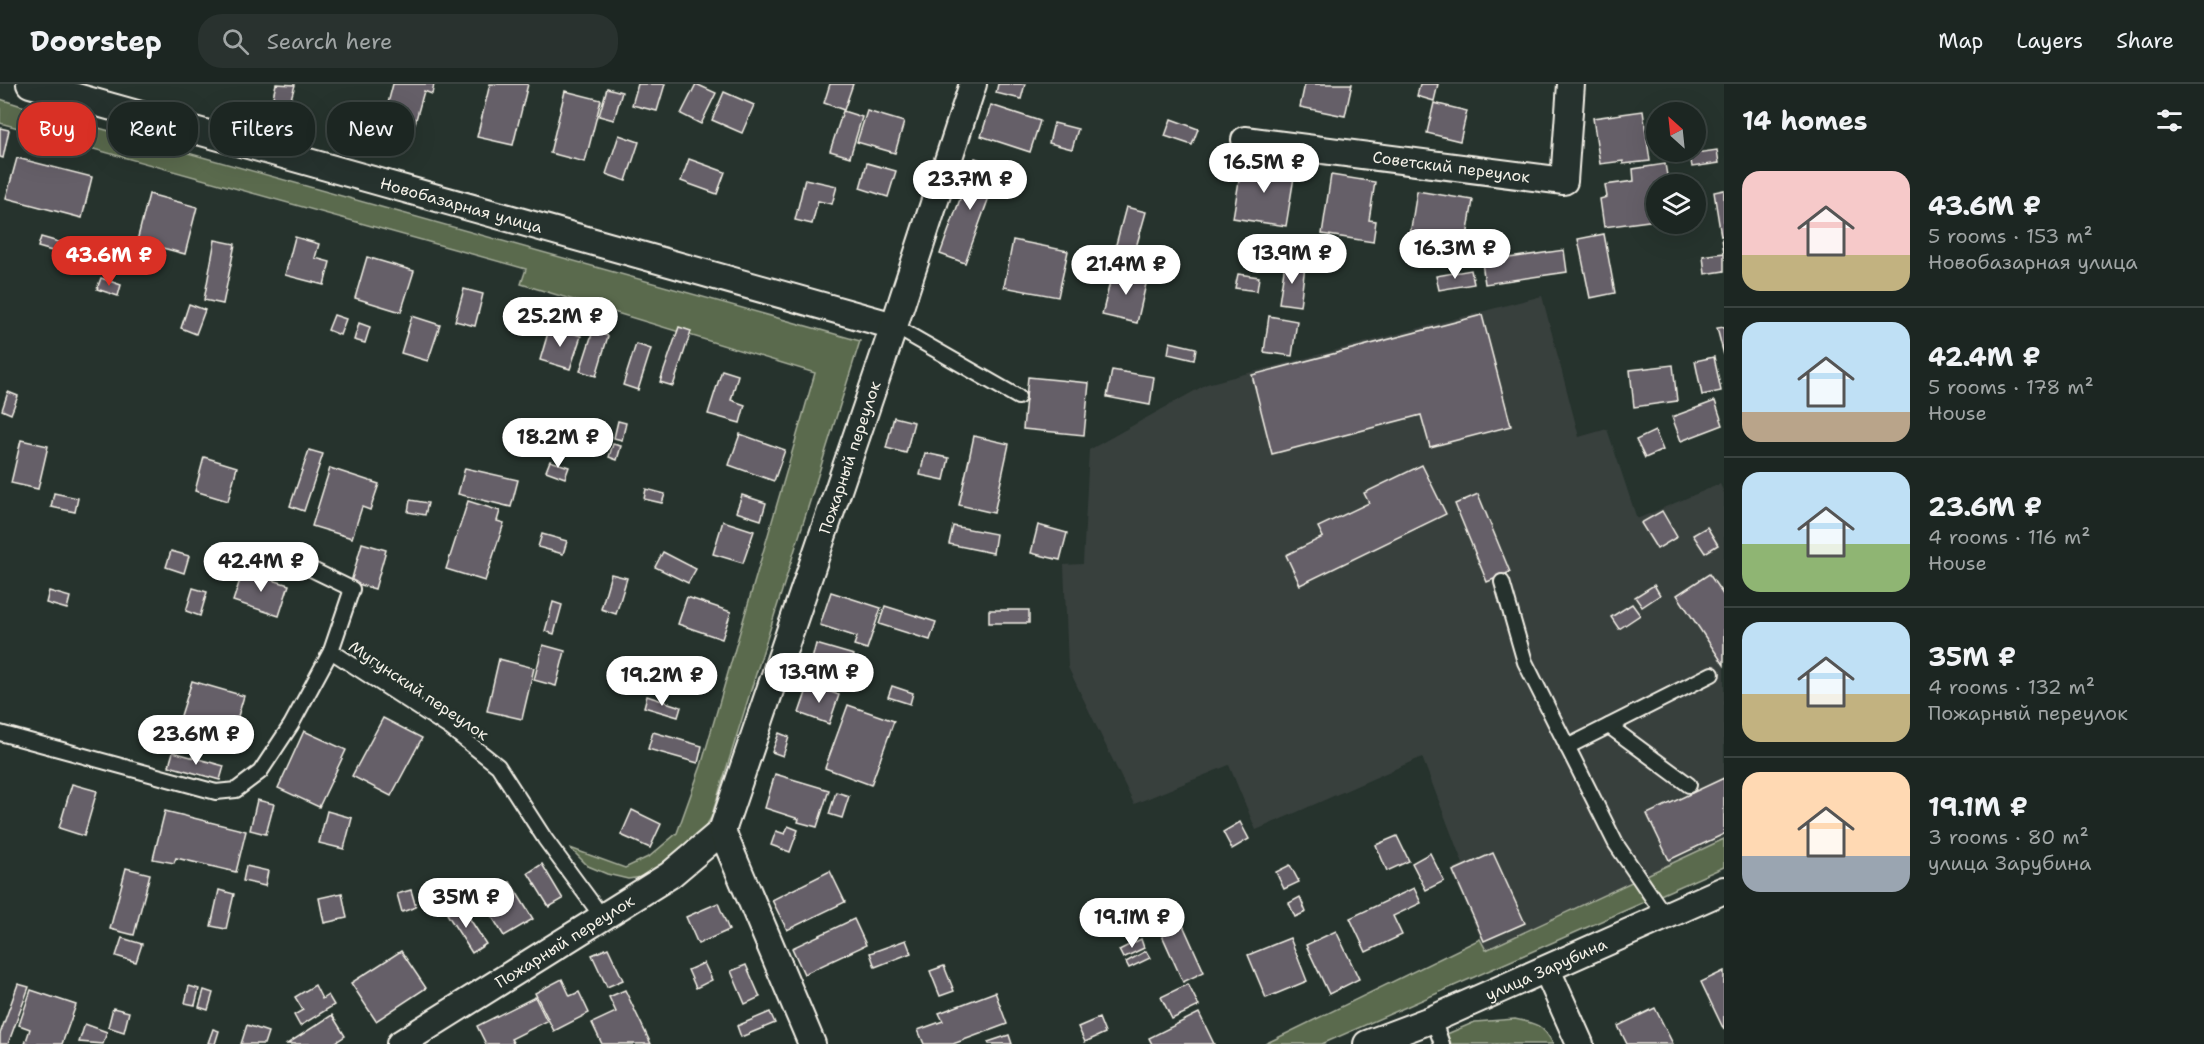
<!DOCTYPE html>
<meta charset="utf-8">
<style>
body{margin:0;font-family:"Shantell Sans",sans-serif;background:#29322f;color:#f1f3f6;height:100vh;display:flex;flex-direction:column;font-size:22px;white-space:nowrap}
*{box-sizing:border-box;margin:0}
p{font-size:20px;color:#a0a5a5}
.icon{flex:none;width:33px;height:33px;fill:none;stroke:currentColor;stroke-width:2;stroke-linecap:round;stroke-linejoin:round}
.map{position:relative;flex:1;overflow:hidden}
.panel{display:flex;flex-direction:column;background:#1c2622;width:480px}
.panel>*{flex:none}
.hud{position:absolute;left:18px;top:18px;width:570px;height:54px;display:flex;gap:12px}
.needle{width:39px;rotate:333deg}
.buttons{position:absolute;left:1646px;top:18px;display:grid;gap:12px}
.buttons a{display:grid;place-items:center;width:60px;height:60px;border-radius:50%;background:#1c2622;box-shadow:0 6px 24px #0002,0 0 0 2px #3a4340;font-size:30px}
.price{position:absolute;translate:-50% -51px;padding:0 14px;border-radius:21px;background:#fff;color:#222;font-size:20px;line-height:39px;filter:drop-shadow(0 2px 3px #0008)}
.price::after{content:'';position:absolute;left:50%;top:36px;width:18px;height:14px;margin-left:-9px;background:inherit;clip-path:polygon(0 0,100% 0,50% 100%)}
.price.on{background:#d93025;color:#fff}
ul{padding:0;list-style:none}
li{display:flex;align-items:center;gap:18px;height:150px;padding:0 18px}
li+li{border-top:2px solid #3a4340}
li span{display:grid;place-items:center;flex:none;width:168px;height:120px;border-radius:18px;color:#555}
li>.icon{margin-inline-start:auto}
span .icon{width:72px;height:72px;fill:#fffc;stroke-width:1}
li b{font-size:26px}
h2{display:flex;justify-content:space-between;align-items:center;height:72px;padding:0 18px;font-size:26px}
.pill{padding:0 21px;border-radius:24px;background:#1c2622;box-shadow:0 6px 24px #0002,0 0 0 2px #3a4340;font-size:21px;line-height:54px}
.pill.on{background:#d93025;color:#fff}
header{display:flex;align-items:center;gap:36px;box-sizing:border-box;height:84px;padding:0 30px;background:#1c2622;border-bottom:2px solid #3a4340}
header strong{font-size:28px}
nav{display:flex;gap:33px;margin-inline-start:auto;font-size:21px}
.search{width:420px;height:54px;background:#29322f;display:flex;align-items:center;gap:15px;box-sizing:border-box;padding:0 21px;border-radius:24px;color:#a0a5a5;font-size:22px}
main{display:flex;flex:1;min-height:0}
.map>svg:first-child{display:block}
</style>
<header>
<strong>Doorstep</strong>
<div class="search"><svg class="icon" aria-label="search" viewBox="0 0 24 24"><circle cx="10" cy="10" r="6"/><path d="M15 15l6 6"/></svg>Search here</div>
<nav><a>Map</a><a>Layers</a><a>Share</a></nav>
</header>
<main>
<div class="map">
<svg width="1724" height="960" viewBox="0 0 1724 960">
<rect width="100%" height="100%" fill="#26332d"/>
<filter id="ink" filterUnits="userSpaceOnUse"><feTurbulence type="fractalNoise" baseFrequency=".0167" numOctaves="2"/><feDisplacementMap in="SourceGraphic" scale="12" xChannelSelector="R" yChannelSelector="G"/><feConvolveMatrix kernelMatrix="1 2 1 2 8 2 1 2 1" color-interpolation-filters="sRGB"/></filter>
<g filter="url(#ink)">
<polygon fill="#39403e" points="1542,212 1579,353 1607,345 1637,435 1720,400 1724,409 1724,755 1486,867 1451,786 1463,780 1422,673 1256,746 1229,681 1134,720 1068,583 1064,481 1083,480 1089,366 1207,300"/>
<g fill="#5a6b4e" stroke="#a7ae9b" stroke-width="1.5">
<polygon points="0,15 31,25 860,257 711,734 694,761 650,792 628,795 607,790 588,782 570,764 625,784 650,772 677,749 701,682 815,289 521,200 526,185 0,39"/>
<polygon points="1724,755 1724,783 1322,960 1265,960 1480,855 1486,866"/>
<path d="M1515 935C1535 939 1544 941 1553 960H1451L1447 950 1475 938Z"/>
</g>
<g fill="#655e67" stroke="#f4f1e8" stroke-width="1.5">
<polygon points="276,0 295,1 290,18 273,13"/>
<polygon points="393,0 434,0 432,10 424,7 415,39 385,31"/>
<polygon points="490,0 528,0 513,61 477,53"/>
<polygon points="638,0 665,0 657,27 632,21"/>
<polygon points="696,0 716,9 701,40 681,30"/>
<polygon points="830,0 853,0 844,26 824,19"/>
<polygon points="998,0 1025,0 1021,15 996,9"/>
<polygon points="1305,0 1352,0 1345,32 1300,23"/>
<polygon points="1420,0 1438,0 1434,17 1417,12"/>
<polygon points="607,4 622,8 614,36 599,32"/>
<polygon points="565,7 601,16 585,78 550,69"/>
<polygon points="724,8 754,21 742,49 712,36"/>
<polygon points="1434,19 1467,27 1460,57 1427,49"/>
<polygon points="991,21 1040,37 1030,68 981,52"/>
<polygon points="843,27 862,33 850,73 830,67"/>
<polygon points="867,27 904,38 895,69 857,58"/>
<polygon points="1643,27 1650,77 1623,80 1623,77 1600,80 1593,34"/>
<polygon points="1171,35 1198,45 1192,61 1165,52"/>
<polygon points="1054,39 1078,45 1072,65 1049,59"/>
<polygon points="0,44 9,46 3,74 0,73"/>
<polygon points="619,51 639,58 626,97 606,90"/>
<polygon points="1717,66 1719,79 1692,83 1690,70"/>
<polygon points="17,74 92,93 82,134 6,114"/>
<polygon points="975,74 1000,83 965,179 940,170"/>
<polygon points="689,75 725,88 717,110 681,97"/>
<polygon points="1242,78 1295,87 1286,142 1233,134"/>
<polygon points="867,79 896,87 888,113 860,104"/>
<polygon points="1665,80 1668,97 1661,98 1662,100 1656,100 1656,136 1604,143 1600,115 1607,113 1605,101 1634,97 1633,85"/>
<polygon points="1331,91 1375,98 1369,136 1376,137 1373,158 1322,150"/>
<polygon points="805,95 837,102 832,120 818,117 812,140 795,136"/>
<polygon points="1724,106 1724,152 1721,152 1714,108"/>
<polygon points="1417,107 1473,116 1463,178 1421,171 1424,159 1409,157"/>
<polygon points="149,110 197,123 185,170 137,157"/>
<polygon points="1126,123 1146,128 1133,174 1114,168"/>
<polygon points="1604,150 1615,209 1590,214 1578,155"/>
<polygon points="41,153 62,159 59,169 38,163"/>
<polygon points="295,153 319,160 315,174 330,178 324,201 285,191"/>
<polygon points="1722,155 1724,155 1724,187 1705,190 1703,172 1724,169"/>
<polygon points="215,156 235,160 223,220 204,216"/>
<polygon points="1013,156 1068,167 1058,213 1004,203"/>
<polygon points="1564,166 1567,188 1485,200 1482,178"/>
<polygon points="367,173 414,187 401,228 355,214"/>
<polygon points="1285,179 1305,182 1300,222 1279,219"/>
<polygon points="1130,182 1149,187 1137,239 1102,231 1111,194 1127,198"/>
<polygon points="1471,186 1474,200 1439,206 1436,192"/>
<polygon points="1238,190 1259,193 1257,207 1235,204"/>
<polygon points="101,194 121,201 118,212 97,205"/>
<polygon points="464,205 483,210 475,242 455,237"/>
<polygon points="189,220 205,226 196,250 181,244"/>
<polygon points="334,231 346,235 340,251 328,246"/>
<polygon points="1482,231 1511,342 1430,363 1421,331 1272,370 1252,291"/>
<polygon points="412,232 440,241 428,277 401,269"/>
<polygon points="1269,232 1297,237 1292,272 1264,268"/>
<polygon points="359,239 370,243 365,259 354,256"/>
<polygon points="550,242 581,252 570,285 540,276"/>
<polygon points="679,243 691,247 673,302 660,298"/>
<polygon points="1724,243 1724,271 1717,244"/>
<polygon points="593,247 608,252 596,292 580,287"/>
<polygon points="1170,258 1196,264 1194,276 1168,270"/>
<polygon points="636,260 651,265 638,306 623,301"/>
<polygon points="1714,273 1721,307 1702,311 1695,277"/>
<polygon points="1673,281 1677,317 1634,323 1630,286"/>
<polygon points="722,286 738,291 731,316 745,321 740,339 708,330"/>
<polygon points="1112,286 1154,293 1150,321 1107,313"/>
<polygon points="1028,293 1089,299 1084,351 1023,345"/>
<polygon points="8,308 18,312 11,330 2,326"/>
<polygon points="1715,317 1723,341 1681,357 1672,333"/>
<polygon points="894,333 914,338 906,369 886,364"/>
<polygon points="618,337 626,339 622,356 614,354"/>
<polygon points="1655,347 1663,366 1645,374 1636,356"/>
<polygon points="740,350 785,366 774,397 729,381"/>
<polygon points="974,352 1009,360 994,429 959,421"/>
<polygon points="21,356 48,362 38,405 11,399"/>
<polygon points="613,360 621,362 617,376 609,373"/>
<polygon points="309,366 323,370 304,427 290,422"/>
<polygon points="925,369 949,374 944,396 920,391"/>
<polygon points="204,373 237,383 228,417 195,407"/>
<polygon points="550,377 569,383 565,394 546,387"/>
<polygon points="1422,381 1446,430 1300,501 1286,471 1323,453 1318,443 1369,419 1364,409"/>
<polygon points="330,384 379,400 370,426 362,423 352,454 312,442"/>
<polygon points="465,384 518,396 511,423 458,410"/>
<polygon points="646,405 665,410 662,419 644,415"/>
<polygon points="54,409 78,414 75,428 51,423"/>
<polygon points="1478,410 1510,488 1487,498 1455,420"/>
<polygon points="742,411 766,419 761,436 736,428"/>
<polygon points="410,416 428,419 425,431 408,428"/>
<polygon points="468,417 500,427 497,437 504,439 485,497 446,485"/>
<polygon points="1662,427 1677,453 1657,465 1641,439"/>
<polygon points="723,437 754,447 743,479 713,470"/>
<polygon points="1038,441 1067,449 1060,476 1031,469"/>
<polygon points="953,442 996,450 993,469 949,460"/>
<polygon points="1707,443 1718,461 1705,469 1693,451"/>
<polygon points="542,450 567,457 563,470 538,463"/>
<polygon points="362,459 386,466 375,505 351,498"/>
<polygon points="171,467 189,472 184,489 166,483"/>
<polygon points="663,468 696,485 688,499 655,483"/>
<polygon points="243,487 289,501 279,532 233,517"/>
<polygon points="611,490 627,494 616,530 601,525"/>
<polygon points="1709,490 1724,512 1724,581 1677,511"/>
<polygon points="1654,501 1660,511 1642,523 1635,513"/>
<polygon points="193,504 207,508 200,532 186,527"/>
<polygon points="49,507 70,513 67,525 46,519"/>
<polygon points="831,508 881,524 867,565 854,561 857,553 820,541"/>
<polygon points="687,513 731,528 722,555 678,540"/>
<polygon points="553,518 562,521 554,550 545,547"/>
<polygon points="1632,520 1640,531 1619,545 1611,533"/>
<polygon points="885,522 936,538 930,556 879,540"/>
<rect x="989" y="526" width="40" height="13"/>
<polygon points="816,560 854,571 845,601 808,591"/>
<polygon points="543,561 565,567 556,602 534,596"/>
<polygon points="499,575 534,584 522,635 487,627"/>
<polygon points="192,597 244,612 233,649 195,637 193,646 178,641"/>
<polygon points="809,600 839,611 829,640 799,629"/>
<polygon points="892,602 913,609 910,620 888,613"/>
<polygon points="647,612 681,623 678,633 644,623"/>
<polygon points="848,621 894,637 871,701 825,684"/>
<polygon points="383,634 422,654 391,712 352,692"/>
<polygon points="304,647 346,666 319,723 278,704"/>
<polygon points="653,648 702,662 698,679 648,665"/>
<polygon points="779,649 789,653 783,672 772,668"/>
<polygon points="173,668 224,682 220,696 169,682"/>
<polygon points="775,690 829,706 817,743 798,738 799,735 765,724"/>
<polygon points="1724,694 1724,750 1669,776 1647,730"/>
<polygon points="72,700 97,707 84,752 59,744"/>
<polygon points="836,708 849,712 842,734 829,730"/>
<polygon points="257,716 274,720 266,750 250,746"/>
<polygon points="632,726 661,740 650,764 621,751"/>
<polygon points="165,727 246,747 236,788 176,774 174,779 153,775"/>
<polygon points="327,727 352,734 344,765 319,759"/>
<polygon points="1240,738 1249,755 1232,765 1223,748"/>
<polygon points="788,742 798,746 790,768 771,761 776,747 785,750"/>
<polygon points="1397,752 1409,777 1387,787 1376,761"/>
<polygon points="1430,769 1444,797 1426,806 1412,779"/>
<polygon points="1493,769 1525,839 1484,857 1453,787"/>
<polygon points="542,780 563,815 549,823 528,789"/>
<polygon points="1290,781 1299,798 1284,805 1276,788"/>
<polygon points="246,782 268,787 265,802 243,797"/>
<polygon points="126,784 150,790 134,851 110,845"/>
<polygon points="830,787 845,818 787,846 772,816"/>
<polygon points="510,798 533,835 504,852 481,815"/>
<polygon points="1414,804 1421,819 1393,832 1402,851 1366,868 1350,834"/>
<polygon points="219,806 234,810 226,845 211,842"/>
<polygon points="411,806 416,823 402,828 397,810"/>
<polygon points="342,809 347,834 324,839 319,814"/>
<polygon points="1300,813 1306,828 1295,833 1289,819"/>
<polygon points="718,819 729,846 698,860 686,833"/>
<polygon points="461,821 486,860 472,869 447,830"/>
<polygon points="854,835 866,861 804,890 792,864"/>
<polygon points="1182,839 1204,888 1183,898 1161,849"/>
<polygon points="1336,847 1359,895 1329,910 1306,861"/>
<polygon points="122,854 142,860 136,878 116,872"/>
<polygon points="1290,854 1307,897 1266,914 1248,871"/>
<polygon points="1141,855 1144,864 1123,874 1119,866"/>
<polygon points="906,856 911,869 875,883 870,869"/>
<polygon points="608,864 623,896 607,903 592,871"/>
<polygon points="401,867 426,904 376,937 351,899"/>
<polygon points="1146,867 1150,874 1129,884 1126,878"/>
<polygon points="704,879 712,896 696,904 688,886"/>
<polygon points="746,881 760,913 745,920 731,887"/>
<polygon points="944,882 954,907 940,912 930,887"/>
<polygon points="1724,887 1724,946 1701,898"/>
<polygon points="562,895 570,912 579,908 589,929 554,947 535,909"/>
<polygon points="18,900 29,903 8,960 0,960 0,950"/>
<polygon points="1188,900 1199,922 1172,935 1161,913"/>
<polygon points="315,901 322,915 328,911 334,921 300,942 294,931 303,926 295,913"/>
<polygon points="189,902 199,905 195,921 185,919"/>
<polygon points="31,906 76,921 62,960 25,960 30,945 19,941"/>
<polygon points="204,906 213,909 208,926 199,923"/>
<polygon points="625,906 651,960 602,960 592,939 616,928 609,913"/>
<polygon points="995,908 1007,940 953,960 924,960 918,946 943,937 939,929"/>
<polygon points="535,913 547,937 511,955 514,960 486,960 477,942"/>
<polygon points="113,924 129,928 124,948 108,943"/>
<polygon points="1655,924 1673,960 1627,960 1618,942"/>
<polygon points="770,928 775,939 741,953 737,942"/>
<polygon points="1199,929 1214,960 1152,960 1149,954"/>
<polygon points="332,931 345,952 333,960 287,960"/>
<polygon points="1099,934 1105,949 1085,958 1078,943"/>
<polygon points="85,940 107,948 103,960 79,958"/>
<polygon points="247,941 268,948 264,960 241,960"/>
<polygon points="213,945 219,947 215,960 208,959"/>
<polygon points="1009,951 1012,960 989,960 988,958"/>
</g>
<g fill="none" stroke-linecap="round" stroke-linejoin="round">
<defs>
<g id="lane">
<polyline points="894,242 1018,313"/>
<polyline points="1502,498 1525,578 1616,760 1665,832"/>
<polyline points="331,567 450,644 498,682 545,755 603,834"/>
<polyline points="1609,642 1689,701"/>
<polyline points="0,649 216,708 236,706 260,688 291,641 331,567 352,505 284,472"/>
<polyline points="1567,663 1712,590"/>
<polyline points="1433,935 1442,960"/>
</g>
<g id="street">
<path id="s1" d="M30 0 894 242"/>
<path id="s2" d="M1245 56 1564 97 1571 0"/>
<polyline points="1547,886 1580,960"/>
<path id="s3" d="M400 960 670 791 722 747"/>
<path id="s4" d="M812 960 722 747 894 242 973 0"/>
<path id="s5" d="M1367 960 1433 935 1724 806"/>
</g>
</defs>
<use href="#lane" stroke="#f4f1e8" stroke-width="18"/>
<use href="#street" stroke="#f4f1e8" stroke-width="30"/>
<use href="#lane" stroke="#26332d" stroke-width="14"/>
<use href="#street" stroke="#26332d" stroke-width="26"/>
</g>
</g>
<g text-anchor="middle" stroke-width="6" stroke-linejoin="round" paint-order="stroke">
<g font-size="16" fill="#f4f1e8" stroke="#26332d">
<text dy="6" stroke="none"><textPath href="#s2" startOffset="208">Советский переулок</textPath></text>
<text dy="6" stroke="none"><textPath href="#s1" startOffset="448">Новобазарная улица</textPath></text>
<text dy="6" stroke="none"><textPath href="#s4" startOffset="626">Пожарный переулок</textPath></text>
<text transform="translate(419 606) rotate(34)" y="6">Мугунский переулок</text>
<text dy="6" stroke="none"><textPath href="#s3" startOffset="194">Пожарный переулок</textPath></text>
<text dy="6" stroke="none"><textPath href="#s5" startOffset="194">улица Зарубина</textPath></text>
</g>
</g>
</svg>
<div class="buttons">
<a><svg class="needle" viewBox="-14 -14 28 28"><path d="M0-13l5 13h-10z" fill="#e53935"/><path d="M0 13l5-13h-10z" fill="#a0a5a5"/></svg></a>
<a><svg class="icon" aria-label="layers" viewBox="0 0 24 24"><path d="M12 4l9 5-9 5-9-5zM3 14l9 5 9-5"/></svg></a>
</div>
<b class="price" style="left:1264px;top:110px">16.5M ₽</b>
<b class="price" style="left:970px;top:127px">23.7M ₽</b>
<b class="price" style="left:1455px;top:196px">16.3M ₽</b>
<b class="price" style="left:1292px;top:201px">13.9M ₽</b>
<b class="price on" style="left:109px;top:203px">43.6M ₽</b>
<b class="price" style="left:1126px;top:212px">21.4M ₽</b>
<b class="price" style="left:560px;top:264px">25.2M ₽</b>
<b class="price" style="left:558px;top:385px">18.2M ₽</b>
<b class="price" style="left:261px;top:509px">42.4M ₽</b>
<b class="price" style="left:819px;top:620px">13.9M ₽</b>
<b class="price" style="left:662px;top:623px">19.2M ₽</b>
<b class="price" style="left:196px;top:682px">23.6M ₽</b>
<b class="price" style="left:466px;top:845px">35M ₽</b>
<b class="price" style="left:1132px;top:865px">19.1M ₽</b>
<div class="hud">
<a class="pill on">Buy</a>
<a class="pill">Rent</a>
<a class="pill">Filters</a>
<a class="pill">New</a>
</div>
</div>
<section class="panel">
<h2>14 homes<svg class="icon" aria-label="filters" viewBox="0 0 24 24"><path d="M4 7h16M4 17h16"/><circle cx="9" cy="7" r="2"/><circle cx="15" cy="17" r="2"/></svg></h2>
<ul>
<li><span style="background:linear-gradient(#f6c9c9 70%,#c2b280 0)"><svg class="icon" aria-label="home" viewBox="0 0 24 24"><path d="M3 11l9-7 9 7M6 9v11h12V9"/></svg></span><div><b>43.6M ₽</b><p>5 rooms · 153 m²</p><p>Новобазарная улица</p></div></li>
<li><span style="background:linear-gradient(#bfe0f5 75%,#b9a48a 0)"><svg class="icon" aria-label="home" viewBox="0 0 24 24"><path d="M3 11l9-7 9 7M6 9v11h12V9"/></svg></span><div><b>42.4M ₽</b><p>5 rooms · 178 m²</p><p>House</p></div></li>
<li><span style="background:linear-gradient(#bfe0f5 60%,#8fb573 0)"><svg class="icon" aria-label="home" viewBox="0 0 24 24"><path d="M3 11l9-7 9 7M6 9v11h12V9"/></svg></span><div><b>23.6M ₽</b><p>4 rooms · 116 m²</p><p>House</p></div></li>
<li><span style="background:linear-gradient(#bfe0f5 60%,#c2b280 0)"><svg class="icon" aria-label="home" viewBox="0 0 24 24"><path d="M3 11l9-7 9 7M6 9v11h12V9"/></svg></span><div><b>35M ₽</b><p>4 rooms · 132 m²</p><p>Пожарный переулок</p></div></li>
<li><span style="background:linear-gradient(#ffd9b3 70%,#9aa5b1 0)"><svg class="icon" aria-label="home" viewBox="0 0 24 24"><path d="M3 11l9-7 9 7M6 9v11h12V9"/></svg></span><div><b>19.1M ₽</b><p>3 rooms · 80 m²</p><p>улица Зарубина</p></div></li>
</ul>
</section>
</main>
